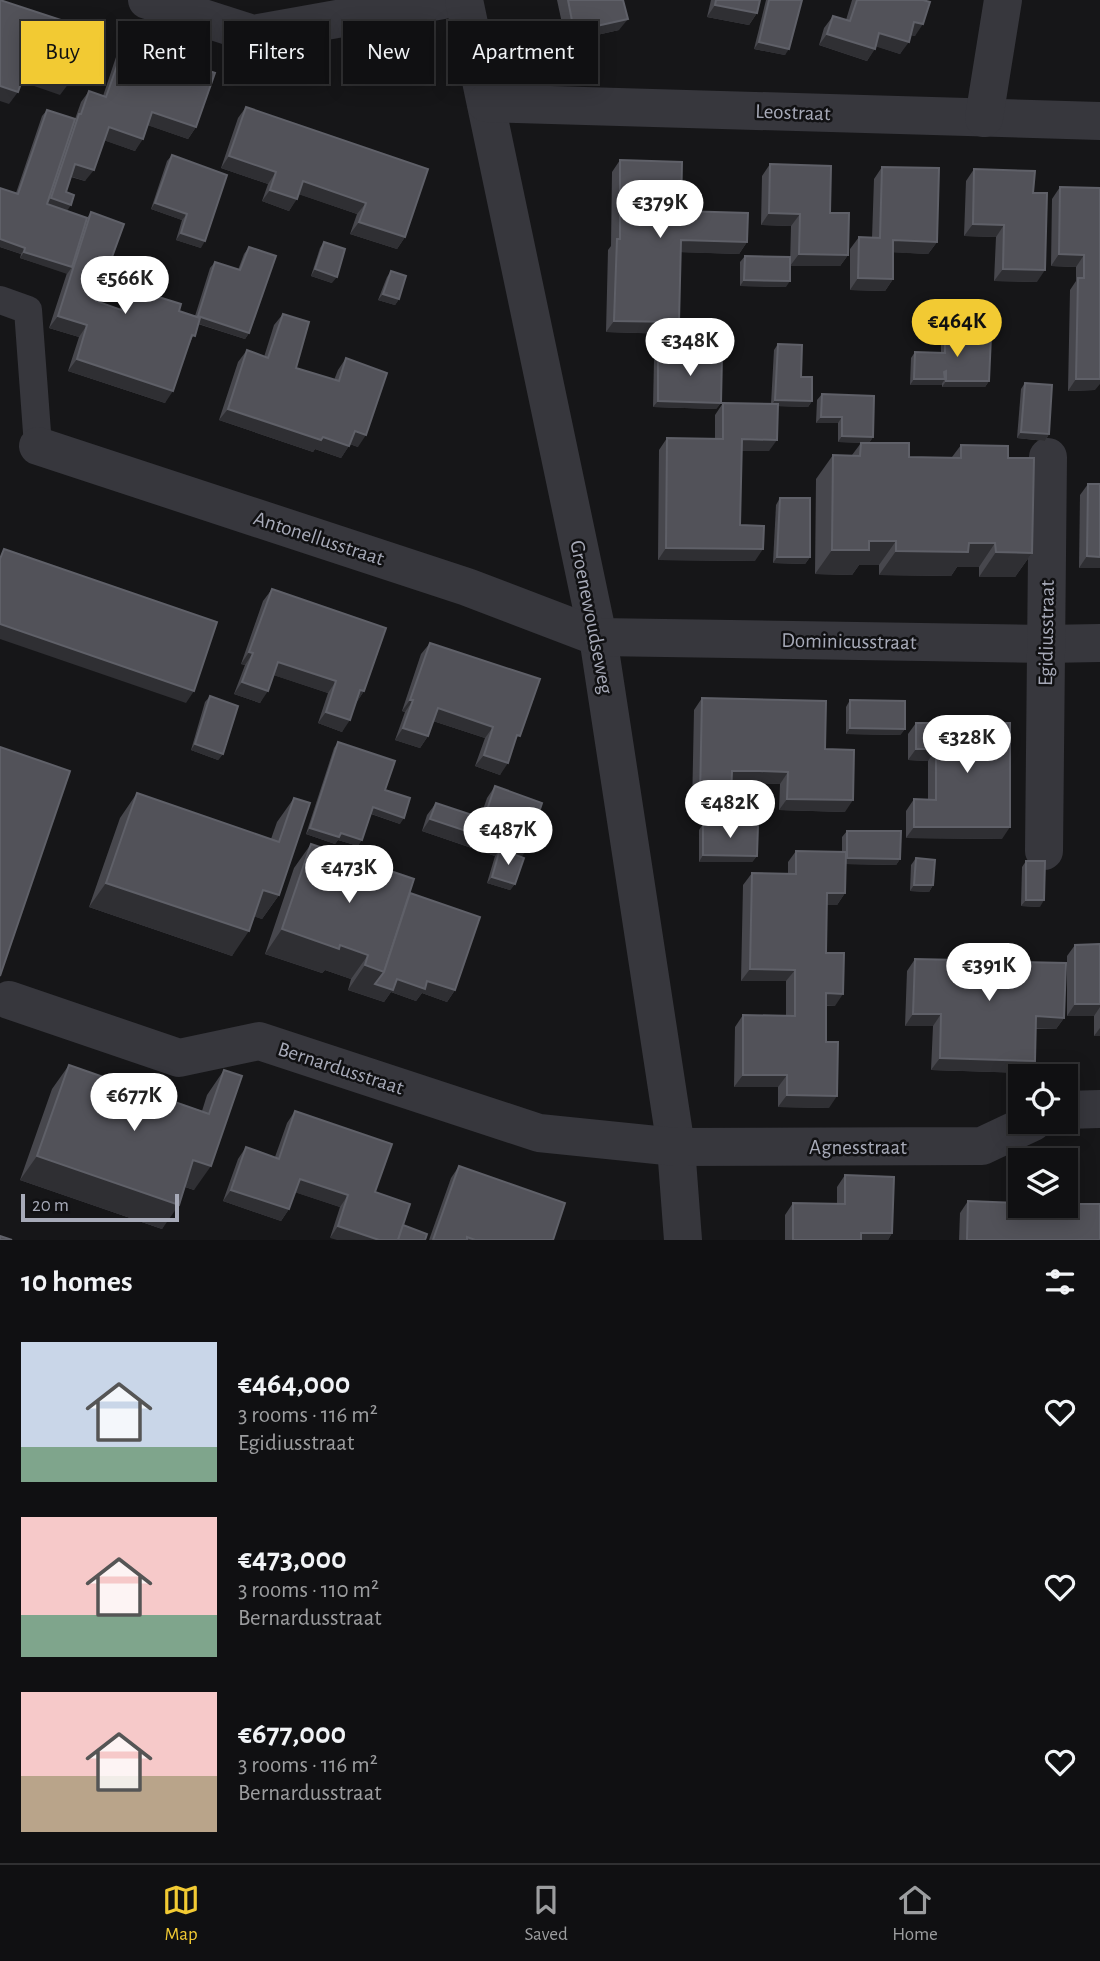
<!DOCTYPE html>
<meta charset="utf-8">
<style>
body{margin:0;font-family:"Alegreya Sans",sans-serif;background:#19191b;color:#f1f3f6;height:100vh;display:flex;flex-direction:column;font-size:26px;white-space:nowrap}
*{box-sizing:border-box;margin:0}
p{font-size:23px;color:#9c9d9f}
.icon{flex:none;width:38px;height:38px;fill:none;stroke:currentColor;stroke-width:2;stroke-linecap:round;stroke-linejoin:round}
.map{position:relative;height:1240px;overflow:hidden}
.details{display:flex;flex-direction:column;background:#101012;flex:1}
.details>*{flex:none}
.top-card{position:absolute;left:21px;top:21px;width:700px;height:63px;display:flex;gap:14px}
.fabs{position:absolute;left:1008px;top:1064px;display:grid;gap:14px}
.fabs a{display:grid;place-items:center;width:70px;height:70px;border-radius:0px;background:#101012;box-shadow:0 4px 18px #0003,0 0 0 2px #303032;font-size:35px}
.scale{position:absolute;left:21px;bottom:18px;width:158px;box-sizing:border-box;padding-left:7px;border:4px solid #a7aab8;border-top:0;font-size:19px;line-height:24px;white-space:nowrap;color:#a7aab8;-webkit-text-stroke:5px #111113;paint-order:stroke}
.price{position:absolute;translate:-50% -60px;padding:0 16px;border-radius:24px;background:#fff;color:#222;font-size:23px;line-height:46px;filter:drop-shadow(0 2px 4px #0008)}
.price::after{content:'';position:absolute;left:50%;top:42px;width:21px;height:16px;margin-left:-10px;background:inherit;clip-path:polygon(0 0,100% 0,50% 100%)}
.price.current{background:#f2ca33;color:#111}
ul{padding:0;list-style:none}
li{display:flex;align-items:center;gap:21px;height:175px;padding:0 21px}
li span{display:grid;place-items:center;flex:none;width:196px;height:140px;border-radius:0px;color:#555}
li>.icon{margin-inline-start:auto}
span .icon{width:84px;height:84px;fill:#fffc;stroke-width:1}
li b{font-size:30px}
h2{display:flex;justify-content:space-between;align-items:center;height:84px;padding:0 21px;font-size:30px}
.chip{padding:0 24px;border-radius:0px;background:#101012;box-shadow:0 4px 18px #0003,0 0 0 2px #303032;font-size:24px;line-height:63px}
.chip.current{background:#f2ca33;color:#111}
.dock{display:flex;justify-content:space-around;align-items:center;height:98px;border-top:2px solid #303032;background:#101012;font-size:19px;color:#9c9d9f}
.dock a{display:grid;justify-items:center;gap:4px}
.dock .current{color:#f2ca33}
.map>svg:first-child{display:block}
</style>
<div class="map">
<svg width="1100" height="1240" viewBox="0 0 1100 1240">
<rect width="100%" height="100%" fill="#161618"/>
<g fill="none" stroke-linecap="round" stroke-linejoin="round">
<polyline stroke="#37373d" stroke-width="28" points="0,300 28,310 38,446"/>
<g stroke="#37373d" stroke-width="38">
<polyline points="147,0 253,34 443,0"/>
<polyline points="464,0 598,637 676,1147 683,1240"/>
<polyline points="486,103 1100,121"/>
<polyline points="984,118 1003,0"/>
<polyline points="38,446 467,587 598,637 1045,644 1100,643"/>
<polyline points="1044,851 1048,457"/>
<polyline points="9,1000 179,1058 259,1041 539,1133 676,1147 982,1146 1033,1122"/>
<polyline points="1066,1110 1100,1109"/>
</g>
</g>
<g fill="#47474d">
<polygon points="557,0 623,0 619,30 566,42"/>
<polygon points="711,0 760,0 757,13 749,25 707,17"/>
<polygon points="766,0 802,0 785,55 754,49"/>
<polygon points="852,0 923,0 915,36 911,35 900,54 876,46 867,61 819,45 824,28 833,16 846,20"/>
<polygon points="125,43 196,127 188,139 148,125 135,151 104,140 85,181 71,177 66,192 67,211 87,218 91,212 96,301 120,309 126,292 134,280 152,295 179,311 195,316 210,268 215,262 238,270 244,254 249,247 249,333 245,339 198,324 165,403 68,371 79,337 49,328 67,273 20,258 21,254 0,247 0,188 16,193 42,116 47,110 75,119 81,102 89,91 103,96 117,54"/>
<polygon points="246,107 405,237 397,249 350,234 357,214 299,194 289,211 262,201 268,184 221,168 238,118"/>
<polygon points="172,155 201,248 176,240 182,220 151,209 167,161"/>
<polygon points="620,160 681,211 747,242 739,254 681,252 671,334 606,332 608,250 611,246 612,172"/>
<polygon points="770,164 830,213 848,255 840,266 790,266 791,226 761,225 762,176"/>
<polygon points="882,167 937,242 928,254 893,252 893,279 885,291 850,290 850,249 859,237 872,238 874,179"/>
<polygon points="974,169 1033,193 1037,282 994,281 996,237 964,236 966,181"/>
<polygon points="1060,187 1100,188 1095,390 1068,391 1070,290 1076,281 1076,267 1051,266 1052,199"/>
<polygon points="324,242 332,283 311,276 320,248"/>
<polygon points="745,256 786,287 740,286 740,262"/>
<polygon points="391,271 399,299 395,305 378,300 387,277"/>
<polygon points="283,314 296,368 334,380 338,370 346,358 358,447 350,444 341,458 315,449 313,452 219,420 238,362 247,350 264,357 274,325"/>
<polygon points="945,330 977,336 989,381 985,387 942,387 942,384 941,385 910,385 911,358 915,352 941,352 941,336"/>
<polygon points="778,344 801,377 812,401 808,407 778,406 769,451 741,451 740,525 755,561 658,560 659,450 667,438 715,439 715,415 723,403 771,404 774,350"/>
<polygon points="658,354 721,403 716,409 653,407 654,360"/>
<polygon points="1025,383 1049,434 1045,441 1017,438 1021,389"/>
<polygon points="822,394 873,437 869,443 838,442 838,423 816,423 817,400"/>
<polygon points="861,443 909,457 952,457 961,445 1008,458 1032,553 1015,577 979,577 979,567 957,567 951,576 879,575 879,565 859,565 852,575 815,574 816,479 833,455 852,455"/>
<polygon points="1088,484 1100,568 1079,568 1080,495"/>
<polygon points="780,498 810,557 805,564 773,563 776,505"/>
<polygon points="272,589 364,691 356,703 342,732 318,723 328,693 274,675 260,703 234,694 245,665 241,664 263,601"/>
<polygon points="430,643 514,745 500,775 475,766 485,738 433,721 428,736 420,748 395,740 405,712 402,711 421,654"/>
<polygon points="210,696 223,754 218,760 191,750 205,702"/>
<polygon points="702,698 825,749 845,812 779,810 780,784 752,783 731,783 723,810 692,809 694,710"/>
<polygon points="850,700 905,729 900,735 846,734 846,707"/>
<polygon points="916,723 1002,839 906,838 906,811 914,799 928,800 928,761 908,760 908,734"/>
<polygon points="338,742 385,790 400,824 371,814 358,846 338,840 335,844 306,834 334,748"/>
<polygon points="495,786 522,857 515,884 510,890 487,883 495,856 422,831 427,815 436,803 480,818 487,798"/>
<polygon points="137,793 271,839 277,822 294,798 279,895 262,919 254,916 232,956 89,907 120,818"/>
<polygon points="703,824 757,856 752,862 699,862 699,830"/>
<polygon points="847,831 900,859 896,865 846,864 845,893 837,905 827,905 826,953 835,1006 826,1006 826,1042 829,1108 778,1107 778,1087 734,1087 735,1027 743,1015 786,1016 786,981 741,981 743,885 752,873 788,874 788,862 796,851 842,852 842,837"/>
<polygon points="311,844 410,893 455,990 447,1002 422,993 416,1001 391,992 384,1002 348,990 351,979 325,970 322,973 265,954 294,868"/>
<polygon points="916,858 933,885 929,892 910,891 911,865"/>
<polygon points="1026,861 1040,907 1021,906 1022,867"/>
<polygon points="1100,944 1100,1036 1094,1036 1094,1016 1067,1016 1067,956 1075,945"/>
<polygon points="960,951 1020,962 1064,1018 1056,1029 1036,1029 1035,1061 1027,1073 931,1070 933,1026 905,1026 907,971 915,959 954,960"/>
<polygon points="69,1065 202,1111 207,1095 224,1070 194,1190 185,1187 162,1229 20,1180 52,1089"/>
<polygon points="295,1111 375,1192 330,1238 340,1207 295,1192 289,1209 281,1221 223,1201 238,1159 246,1147 275,1157 287,1123"/>
<polygon points="459,1166 553,1240 429,1240 451,1178"/>
<polygon points="845,1175 892,1233 888,1240 785,1240 785,1215 793,1203 837,1204 837,1187"/>
<polygon points="968,1201 1100,1240 959,1240 960,1213"/>
</g>
<g fill="#2f2f33">
<polygon points="715,5 757,13 749,25 707,17"/>
<polygon points="628,19 619,30 566,42 574,31"/>
<polygon points="914,22 923,24 915,36 906,34"/>
<polygon points="879,33 909,42 900,54 871,45"/>
<polygon points="827,34 875,49 867,61 819,45"/>
<polygon points="759,42 789,49 785,55 754,49"/>
<polygon points="26,69 69,83 60,95 17,80"/>
<polygon points="0,86 18,92 9,104 0,101"/>
<polygon points="152,112 196,127 188,139 144,124"/>
<polygon points="109,127 143,139 135,151 100,139"/>
<polygon points="229,156 276,172 268,184 221,168"/>
<polygon points="75,164 94,170 85,181 67,175"/>
<polygon points="303,181 366,203 357,214 295,193"/>
<polygon points="270,190 297,199 289,211 262,201"/>
<polygon points="51,198 71,205 63,217 43,210"/>
<polygon points="155,203 187,214 182,220 151,209"/>
<polygon points="769,213 800,214 791,226 761,225"/>
<polygon points="359,222 405,237 397,249 350,234"/>
<polygon points="973,224 1004,225 996,237 964,236"/>
<polygon points="181,233 205,241 201,248 176,240"/>
<polygon points="0,239 25,248 21,254 0,247"/>
<polygon points="681,240 747,242 739,254 673,252"/>
<polygon points="893,240 937,242 928,254 885,252"/>
<polygon points="24,252 72,267 67,274 20,258"/>
<polygon points="799,254 848,255 840,266 790,266"/>
<polygon points="1059,254 1084,255 1076,267 1051,266"/>
<polygon points="315,269 337,277 332,283 311,276"/>
<polygon points="1003,269 1045,270 1037,282 994,281"/>
<polygon points="858,278 893,279 885,291 850,290"/>
<polygon points="744,280 790,281 786,287 740,286"/>
<polygon points="383,294 399,299 395,305 378,300"/>
<polygon points="58,316 87,325 79,337 49,328"/>
<polygon points="198,316 249,333 245,339 193,322"/>
<polygon points="614,321 679,322 671,334 606,332"/>
<polygon points="77,359 173,391 165,403 68,371"/>
<polygon points="914,379 945,379 941,385 910,385"/>
<polygon points="1076,379 1100,379 1100,384 1095,390 1068,391"/>
<polygon points="946,381 989,381 985,387 942,387"/>
<polygon points="775,400 812,401 808,407 771,406"/>
<polygon points="658,401 721,403 716,409 653,407"/>
<polygon points="228,409 323,437 349,446 341,458 315,449 313,452 219,420"/>
<polygon points="821,417 842,417 838,423 816,423"/>
<polygon points="355,431 366,435 358,447 346,443"/>
<polygon points="1021,432 1049,434 1045,441 1017,438"/>
<polygon points="842,436 873,437 869,443 838,442"/>
<polygon points="742,439 777,440 769,451 733,451"/>
<polygon points="869,541 896,541 879,565 859,565 852,575 815,574 832,550"/>
<polygon points="969,543 995,543 979,567 957,567 951,576 879,575 896,551"/>
<polygon points="666,548 763,549 755,561 658,560"/>
<polygon points="996,552 1032,553 1015,577 979,577"/>
<polygon points="1087,556 1100,557 1100,568 1079,568"/>
<polygon points="777,557 810,557 805,564 773,563"/>
<polygon points="0,624 194,691 186,703 0,639"/>
<polygon points="249,652 253,653 245,665 241,664"/>
<polygon points="278,662 336,681 328,693 270,674"/>
<polygon points="242,682 268,691 260,703 234,694"/>
<polygon points="360,690 364,691 356,703"/>
<polygon points="410,700 413,700 405,712 402,711"/>
<polygon points="438,708 493,727 485,738 430,720"/>
<polygon points="326,712 350,720 342,732 318,723"/>
<polygon points="403,728 428,736 420,748 395,740"/>
<polygon points="850,728 905,729 900,735 846,734"/>
<polygon points="195,744 223,754 218,760 191,750"/>
<polygon points="916,749 936,749 928,761 908,760"/>
<polygon points="484,755 508,763 500,775 475,766"/>
<polygon points="732,771 788,772 780,784 723,782"/>
<polygon points="700,797 731,798 723,810 692,809"/>
<polygon points="787,799 853,800 845,812 779,810"/>
<polygon points="373,807 404,818 400,824 369,813"/>
<polygon points="430,819 526,851 517,863 500,849 495,856 422,831"/>
<polygon points="914,827 1010,827 1002,839 906,838"/>
<polygon points="310,828 341,833 362,840 358,846 338,840 335,844 306,834"/>
<polygon points="703,855 757,856 752,862 699,862"/>
<polygon points="847,858 900,859 896,865 842,864"/>
<polygon points="492,877 515,884 510,890 487,883"/>
<polygon points="106,883 249,931 232,956 89,907"/>
<polygon points="914,885 933,885 929,892 910,891"/>
<polygon points="263,890 279,895 262,919 246,914"/>
<polygon points="827,893 845,893 837,905 819,905"/>
<polygon points="1026,900 1044,900 1040,907 1021,906"/>
<polygon points="282,929 340,945 368,955 351,979 325,970 322,973 265,954"/>
<polygon points="365,965 384,972 397,979 427,981 455,990 447,1002 422,993 416,1001 391,992 384,1002 348,990"/>
<polygon points="750,969 795,970 786,981 741,981"/>
<polygon points="826,993 843,994 835,1006 818,1005"/>
<polygon points="1075,1004 1100,1004 1100,1007 1094,1016 1067,1016"/>
<polygon points="913,1014 941,1014 933,1026 905,1026"/>
<polygon points="1036,1016 1064,1018 1056,1029 1028,1028"/>
<polygon points="1100,1028 1100,1036 1094,1036"/>
<polygon points="940,1058 1035,1061 1027,1073 931,1070"/>
<polygon points="743,1075 787,1075 778,1087 734,1087"/>
<polygon points="787,1095 837,1096 829,1108 778,1107"/>
<polygon points="37,1156 179,1205 162,1229 20,1180"/>
<polygon points="193,1160 211,1166 194,1190 177,1184"/>
<polygon points="300,1179 348,1195 340,1207 291,1191"/>
<polygon points="231,1190 289,1209 281,1221 223,1201"/>
<polygon points="338,1226 379,1240 337,1240 330,1238"/>
<polygon points="861,1233 892,1233 888,1240 856,1240"/>
</g>
<g fill="#525259" stroke="#5f6068" stroke-width="2">
<polygon points="0,0 88,29 69,83 26,69 18,92 0,86"/>
<polygon points="568,0 623,0 628,19 574,31"/>
<polygon points="716,0 760,0 757,13 715,5"/>
<polygon points="769,0 802,0 789,49 759,42"/>
<polygon points="857,0 923,0 930,2 923,24 914,22 909,42 879,33 875,49 827,34 833,16 850,21"/>
<polygon points="125,43 215,73 196,127 152,112 143,139 109,127 94,170 75,164 66,192 74,195 71,205 51,198 79,114 81,114 89,91 106,97"/>
<polygon points="246,107 428,169 405,237 359,222 366,203 303,181 297,199 270,190 276,172 229,156"/>
<polygon points="47,110 75,119 47,204 87,218 72,267 24,252 25,248 0,239 0,188 18,194"/>
<polygon points="172,155 227,175 205,241 181,233 187,214 155,203"/>
<polygon points="620,160 682,162 681,211 748,213 747,242 681,240 679,322 614,321 617,239 620,239"/>
<polygon points="770,164 831,166 830,213 849,213 848,255 799,254 800,214 769,213"/>
<polygon points="882,167 939,168 937,242 893,240 893,279 858,278 859,237 880,238"/>
<polygon points="974,169 1035,171 1033,193 1047,193 1045,270 1003,269 1004,225 973,224"/>
<polygon points="1060,187 1100,188 1100,379 1076,379 1078,278 1084,278 1084,255 1059,254"/>
<polygon points="91,212 124,224 96,301 124,311 134,280 154,287 152,295 181,304 179,311 200,318 195,336 192,335 173,391 77,359 87,325 58,316"/>
<polygon points="324,242 345,249 337,277 315,269"/>
<polygon points="249,247 276,256 249,333 198,316 215,262 240,270"/>
<polygon points="745,256 790,257 790,281 744,280"/>
<polygon points="391,271 406,276 399,299 383,294"/>
<polygon points="283,314 309,322 296,368 339,381 346,358 387,373 366,435 355,431 349,446 323,437 321,440 228,409 247,350 268,358"/>
<polygon points="945,330 977,331 977,336 991,336 989,381 946,381 946,371 944,372 945,379 914,379 915,352 945,353"/>
<polygon points="778,344 802,345 801,377 812,377 812,401 775,400"/>
<polygon points="658,354 722,355 721,403 658,401"/>
<polygon points="1025,383 1052,385 1049,434 1021,432"/>
<polygon points="822,394 874,396 873,437 842,436 842,417 821,417"/>
<polygon points="723,403 778,404 777,440 742,439 740,525 764,526 763,549 666,548 667,438 723,439"/>
<polygon points="861,443 909,443 909,457 961,458 961,445 1008,446 1008,458 1034,458 1032,553 996,552 995,543 969,543 968,552 896,551 896,541 869,541 869,550 832,550 833,455 860,456"/>
<polygon points="1088,484 1100,484 1100,557 1087,556"/>
<polygon points="780,498 810,498 810,557 777,557"/>
<polygon points="4,549 217,622 194,691 0,624 0,559"/>
<polygon points="272,589 386,628 364,691 360,690 350,720 326,712 336,681 278,662 268,691 242,682 253,653 249,652"/>
<polygon points="430,643 540,679 520,736 517,735 508,763 484,755 493,727 438,708 428,736 403,728 413,700 410,700"/>
<polygon points="210,696 238,706 223,754 195,744"/>
<polygon points="702,698 826,701 825,749 854,750 853,800 787,799 788,772 760,771 732,771 731,798 700,797"/>
<polygon points="850,700 905,701 905,729 850,728"/>
<polygon points="916,723 1010,723 1010,827 914,827 914,799 936,800 936,749 916,749"/>
<polygon points="338,742 395,761 385,790 410,798 404,818 373,807 362,840 341,833 339,837 310,828"/>
<polygon points="0,747 70,771 0,976"/>
<polygon points="495,786 542,803 526,851 430,819 436,803 484,819"/>
<polygon points="137,793 279,842 294,798 310,803 279,895 263,890 249,931 106,883"/>
<polygon points="703,824 758,825 757,856 703,855"/>
<polygon points="847,831 901,831 900,859 847,858"/>
<polygon points="311,844 414,879 384,972 365,965 368,955 340,945 339,949 282,929"/>
<polygon points="500,849 524,858 515,884 492,877"/>
<polygon points="796,851 846,852 845,893 827,893 826,953 844,953 843,994 826,993 826,1042 838,1042 837,1096 787,1095 787,1075 743,1075 743,1015 795,1016 795,970 750,969 752,873 796,874"/>
<polygon points="916,858 935,860 933,885 914,885"/>
<polygon points="1026,861 1045,861 1044,900 1026,900"/>
<polygon points="410,893 480,917 455,990 427,981 425,989 397,979 393,990 375,984 384,972"/>
<polygon points="1100,944 1100,1004 1075,1004 1075,945"/>
<polygon points="960,951 1020,952 1020,962 1066,963 1064,1018 1036,1016 1035,1061 940,1058 941,1014 913,1014 915,959 960,960"/>
<polygon points="69,1065 209,1114 224,1070 242,1076 211,1166 193,1160 179,1205 37,1156"/>
<polygon points="295,1111 392,1144 375,1192 410,1204 398,1240 379,1240 338,1226 348,1195 300,1179 289,1209 231,1190 246,1147 279,1159"/>
<polygon points="459,1166 565,1203 553,1240 475,1240 467,1237 467,1240 433,1240"/>
<polygon points="845,1175 894,1177 892,1233 861,1233 861,1240 793,1240 793,1203 845,1204"/>
<polygon points="968,1201 1020,1203 1020,1206 1066,1206 1066,1204 1100,1204 1100,1240 967,1240"/>
<polygon points="403,1225 427,1234 425,1240 398,1240"/>
<polygon points="0,1236 12,1240 0,1240"/>
</g>
<g text-anchor="middle" stroke-width="5" stroke-linejoin="round" paint-order="stroke">
<g font-size="21" fill="#a7aab8" stroke="#111113">
<text transform="translate(793 112) rotate(2)" y="7">Leostraat</text>
<text transform="translate(319 538) rotate(18)" y="7">Antonellusstraat</text>
<text transform="translate(592 617) rotate(79)" y="7">Groenewoudseweg</text>
<text transform="translate(1046 633) rotate(-89)" y="7">Egidiusstraat</text>
<text transform="translate(849 641) rotate(1)" y="7">Dominicusstraat</text>
<text transform="translate(341 1068) rotate(18)" y="7">Bernardusstraat</text>
<text x="858" y="1154">Agnesstraat</text>
</g>
</g>
</svg>
<div class="fabs">
<a><svg class="icon" aria-label="locate" viewBox="0 0 24 24"><circle cx="12" cy="12" r="6"/><path d="M12 2v4M12 18v4M2 12h4M18 12h4"/></svg></a>
<a><svg class="icon" aria-label="layers" viewBox="0 0 24 24"><path d="M12 4l9 5-9 5-9-5zM3 14l9 5 9-5"/></svg></a>
</div>
<div class="scale">20 m</div>
<b class="price" style="left:660px;top:240px">€379K</b>
<b class="price" style="left:125px;top:316px">€566K</b>
<b class="price current" style="left:957px;top:359px">€464K</b>
<b class="price" style="left:690px;top:378px">€348K</b>
<b class="price" style="left:967px;top:775px">€328K</b>
<b class="price" style="left:730px;top:840px">€482K</b>
<b class="price" style="left:508px;top:867px">€487K</b>
<b class="price" style="left:349px;top:905px">€473K</b>
<b class="price" style="left:989px;top:1003px">€391K</b>
<b class="price" style="left:134px;top:1133px">€677K</b>
<div class="top-card">
<a class="chip current">Buy</a>
<a class="chip">Rent</a>
<a class="chip">Filters</a>
<a class="chip">New</a>
<a class="chip">Apartment</a>
</div>
</div>
<section class="details">
<h2>10 homes<svg class="icon" aria-label="filters" viewBox="0 0 24 24"><path d="M4 7h16M4 17h16"/><circle cx="9" cy="7" r="2"/><circle cx="15" cy="17" r="2"/></svg></h2>
<ul>
<li><span style="background:linear-gradient(#c9d6e8 75%,#7fa58c 0)"><svg class="icon" aria-label="home" viewBox="0 0 24 24"><path d="M3 11l9-7 9 7M6 9v11h12V9"/></svg></span><div><b>€464,000</b><p>3 rooms · 116 m²</p><p>Egidiusstraat</p></div><svg class="icon" aria-label="heart" viewBox="0 0 24 24"><path d="M12 20l-8-8c-3-5 5-10 8-4 3-6 11-1 8 4z"/></svg></li>
<li><span style="background:linear-gradient(#f6c9c9 70%,#7fa58c 0)"><svg class="icon" aria-label="home" viewBox="0 0 24 24"><path d="M3 11l9-7 9 7M6 9v11h12V9"/></svg></span><div><b>€473,000</b><p>3 rooms · 110 m²</p><p>Bernardusstraat</p></div><svg class="icon" aria-label="heart" viewBox="0 0 24 24"><path d="M12 20l-8-8c-3-5 5-10 8-4 3-6 11-1 8 4z"/></svg></li>
<li><span style="background:linear-gradient(#f6c9c9 60%,#b9a48a 0)"><svg class="icon" aria-label="home" viewBox="0 0 24 24"><path d="M3 11l9-7 9 7M6 9v11h12V9"/></svg></span><div><b>€677,000</b><p>3 rooms · 116 m²</p><p>Bernardusstraat</p></div><svg class="icon" aria-label="heart" viewBox="0 0 24 24"><path d="M12 20l-8-8c-3-5 5-10 8-4 3-6 11-1 8 4z"/></svg></li>
</ul>
</section>
<nav class="dock">
<a class="current"><svg class="icon" aria-label="map" viewBox="0 0 24 24"><path d="M3 6l6-2 6 2 6-2v14l-6 2-6-2-6 2zM9 4v14M15 6v14"/></svg>Map</a>
<a><svg class="icon" aria-label="saved" viewBox="0 0 24 24"><path d="M7 4h10v16l-5-4-5 4z"/></svg>Saved</a>
<a><svg class="icon" aria-label="home" viewBox="0 0 24 24"><path d="M3 11l9-7 9 7M6 9v11h12V9"/></svg>Home</a>
</nav>
